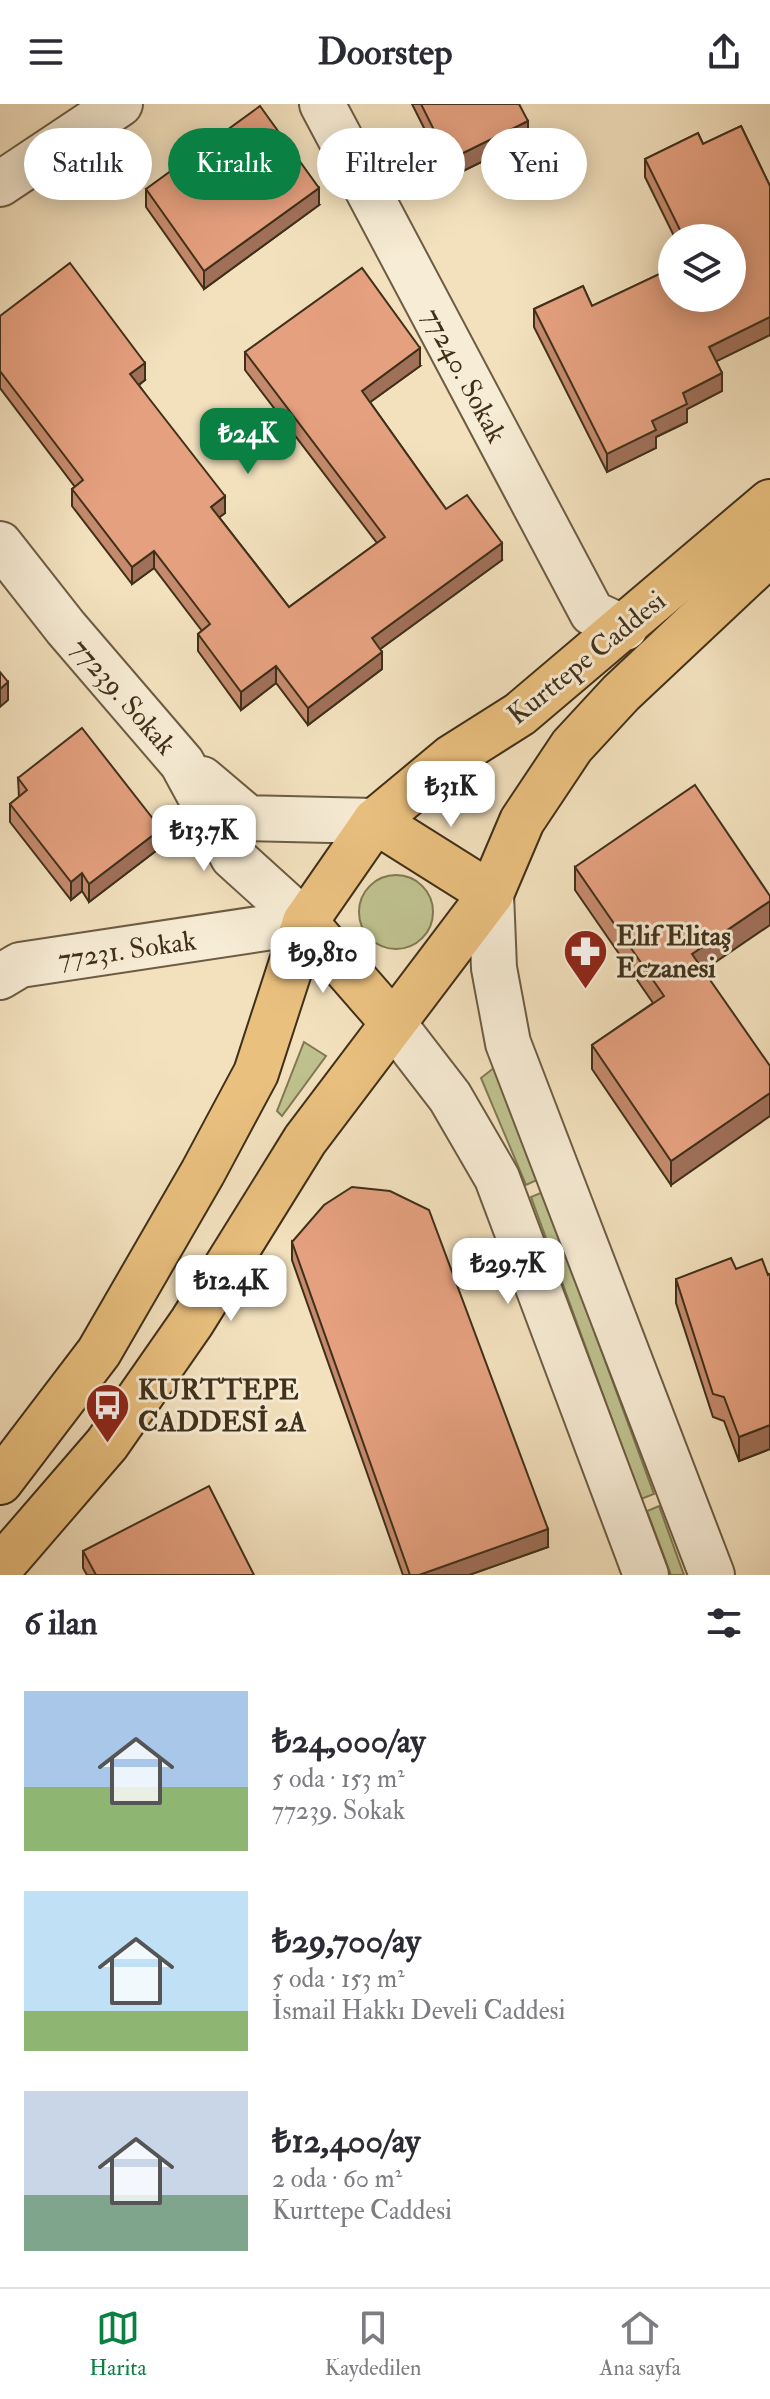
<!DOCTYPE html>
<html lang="tr">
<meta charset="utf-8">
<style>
body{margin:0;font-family:"IM FELL Double Pica",serif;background:#f2f2f3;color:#2b2b33;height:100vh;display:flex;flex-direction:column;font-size:30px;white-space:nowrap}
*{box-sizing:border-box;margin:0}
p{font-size:26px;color:#7c7c81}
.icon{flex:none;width:44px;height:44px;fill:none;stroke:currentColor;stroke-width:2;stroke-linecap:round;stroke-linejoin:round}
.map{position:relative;height:1471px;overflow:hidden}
.details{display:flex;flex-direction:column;background:#fff;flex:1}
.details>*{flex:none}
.top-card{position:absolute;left:24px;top:24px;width:722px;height:72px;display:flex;gap:16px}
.controls{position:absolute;left:658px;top:120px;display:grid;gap:16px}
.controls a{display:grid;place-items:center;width:88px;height:88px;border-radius:50%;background:#fff;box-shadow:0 4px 20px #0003;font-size:40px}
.price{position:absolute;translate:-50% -68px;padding:0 18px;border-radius:16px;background:#fff;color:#222;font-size:26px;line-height:52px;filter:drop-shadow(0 2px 4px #0008)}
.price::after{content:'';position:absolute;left:50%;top:48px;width:24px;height:18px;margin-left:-12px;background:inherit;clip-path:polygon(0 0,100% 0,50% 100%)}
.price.on{background:#0b8043;color:#fff}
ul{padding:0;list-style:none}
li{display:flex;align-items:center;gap:24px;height:200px;padding:0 24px}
li span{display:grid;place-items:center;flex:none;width:224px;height:160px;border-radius:0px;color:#555}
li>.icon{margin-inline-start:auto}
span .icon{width:96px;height:96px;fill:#fffc;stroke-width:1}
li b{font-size:34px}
h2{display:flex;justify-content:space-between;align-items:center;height:96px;padding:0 24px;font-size:34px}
.chip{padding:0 28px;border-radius:36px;background:#fff;box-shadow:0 4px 20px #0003;font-size:28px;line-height:72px}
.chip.on{background:#0b8043;color:#fff}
header{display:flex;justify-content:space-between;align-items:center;height:104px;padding:0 24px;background:#fff;font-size:36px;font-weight:700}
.dock{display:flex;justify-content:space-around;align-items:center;height:112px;border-top:2px solid #e1e1e2;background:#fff;font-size:22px;color:#7c7c81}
.dock a{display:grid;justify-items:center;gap:4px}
.dock .on{color:#0b8043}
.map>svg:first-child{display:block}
</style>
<header><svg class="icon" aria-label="menu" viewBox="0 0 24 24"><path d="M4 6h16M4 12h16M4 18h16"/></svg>Doorstep<svg class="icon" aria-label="share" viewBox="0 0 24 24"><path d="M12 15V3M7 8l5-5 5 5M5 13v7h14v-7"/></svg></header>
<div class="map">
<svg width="770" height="1471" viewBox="0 0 770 1471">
<rect width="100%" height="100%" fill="#f3e1be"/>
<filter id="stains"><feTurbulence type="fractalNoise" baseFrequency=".0025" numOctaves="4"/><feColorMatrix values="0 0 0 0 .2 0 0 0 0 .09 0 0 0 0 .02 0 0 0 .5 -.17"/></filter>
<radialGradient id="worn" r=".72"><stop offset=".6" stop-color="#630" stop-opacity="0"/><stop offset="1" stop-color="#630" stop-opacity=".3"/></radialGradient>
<g fill="#bfc28f" stroke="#807954" stroke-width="2">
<circle cx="396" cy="808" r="37"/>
<polygon points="304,938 326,952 282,1012 277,1007"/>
<polygon points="495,963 539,1075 526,1081 481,974"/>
<polygon points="543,1088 654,1390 641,1395 531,1093"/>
<polygon points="659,1402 684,1471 671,1471 647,1407"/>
</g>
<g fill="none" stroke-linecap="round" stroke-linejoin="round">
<defs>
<g id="minor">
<polyline points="322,0 592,509 625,524"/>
<polyline points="0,80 120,0"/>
<polyline points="0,440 66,524 182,659 233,753 305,818"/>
<polyline points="202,675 248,714 375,717"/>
<polyline points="491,790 494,864 508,939 712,1471"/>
<polyline points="0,873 20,861 305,818"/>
<polyline points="393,919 450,993 497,1074 646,1471"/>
</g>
<g id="major">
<polyline points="375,717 491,790"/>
<polyline points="305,818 393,919"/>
<polyline points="0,1378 99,1248 203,1068 256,969 305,818 375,717 452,653 520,610 770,398"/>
<polyline points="0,1464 107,1340 192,1218 305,1036 491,790 522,717 572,642 621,589 770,449"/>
</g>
</defs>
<use href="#minor" stroke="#6d5c43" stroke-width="48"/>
<use href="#major" stroke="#40301a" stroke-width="48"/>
<use href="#minor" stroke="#f7ecd5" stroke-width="44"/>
<use href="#major" stroke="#eac07f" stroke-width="44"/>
</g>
<g fill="#c58a6d" stroke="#40301a" stroke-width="2">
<polygon points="412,0 519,0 528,35 449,74"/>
<polygon points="741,22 770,82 770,231 716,257 722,269 722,287 687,305 687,318 656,333 656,344 607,368 534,223 534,205 583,182 592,202 672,164 672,194 732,194 732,134 675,134 645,73 645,55 698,29 703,40"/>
<polygon points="146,85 319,101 204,185 146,103"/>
<polygon points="0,212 145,276 139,281 225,409 219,413 289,503 377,439 245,266 245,248 420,262 370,298 446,405 502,456 380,545 382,565 308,621 276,579 241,606 198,547 198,530 202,527 154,464 132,480 72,402 72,385 75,383 0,284"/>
<polygon points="18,674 161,743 89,798 82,787 71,796 10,718 10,700 19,693"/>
<polygon points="575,763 704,866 671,1081 592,965 592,941 653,899 575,786"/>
<polygon points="292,1138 548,1443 469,1471 403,1471 292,1156"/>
<polygon points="736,1165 770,1170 770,1345 739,1357 724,1317 713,1313 676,1199 676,1175"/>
<polygon points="83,1447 254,1471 87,1471 83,1464"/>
</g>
<g fill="#a07059" stroke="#40301a" stroke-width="2">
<polygon points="528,17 528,35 449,74 449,56"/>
<polygon points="319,84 319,101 204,185 204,167"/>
<polygon points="770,213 770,231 709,261 709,243"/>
<polygon points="420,244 420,262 362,304 362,287"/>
<polygon points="145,259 145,276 130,287 130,270"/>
<polygon points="722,269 722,287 687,305 687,318 656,333 656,344 607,368 607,350 652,317 683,289"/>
<polygon points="225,392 225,409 211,420 211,403"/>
<polygon points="502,439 502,456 372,551 372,534"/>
<polygon points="154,447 154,464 132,480 132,463"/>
<polygon points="382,548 382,565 308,621 308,604"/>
<polygon points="276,562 276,579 241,606 241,588"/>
<polygon points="8,578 8,596 0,603 0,585"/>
<polygon points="161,725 161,743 89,798 89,780"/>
<polygon points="82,769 82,787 71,796 71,778"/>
<polygon points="770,797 770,821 692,874 692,850"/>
<polygon points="770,989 770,1012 671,1081 671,1057"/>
<polygon points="770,1321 770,1345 739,1357 739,1333"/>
<polygon points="548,1425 548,1443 469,1471 419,1471"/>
</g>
<g fill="#e5a07f" stroke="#40301a" stroke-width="2">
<polygon points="421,0 519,0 528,17 449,56"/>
<polygon points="260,2 319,84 204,167 146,85"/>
<polygon points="741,22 770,82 770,213 709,243 722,269 683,289 687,300 652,317 656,326 607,350 534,205 583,182 592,202 672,164 672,194 732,194 732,134 684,134 645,55 698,29 703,40"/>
<polygon points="70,159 145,259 130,270 225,392 211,403 289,503 385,433 245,248 362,164 420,244 362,287 446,405 467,391 502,439 372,534 382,548 308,604 276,562 241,588 198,530 210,520 154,447 132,463 72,385 83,376 0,267 0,212"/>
<polygon points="0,568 8,578 0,585"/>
<polygon points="82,624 161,725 89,780 82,769 71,778 10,700 27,686 18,674"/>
<polygon points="695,681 770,792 770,797 692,850 770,962 770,989 671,1057 592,941 664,892 575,763"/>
<polygon points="352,1083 390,1087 429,1106 548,1425 419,1471 410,1471 292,1138 324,1101"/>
<polygon points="731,1154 736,1165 762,1155 768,1171 770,1170 770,1321 739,1333 724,1293 713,1290 676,1175"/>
<polygon points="209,1382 254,1471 96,1471 83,1447"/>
</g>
<defs>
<symbol id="pharmacy-pin" viewBox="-11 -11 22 30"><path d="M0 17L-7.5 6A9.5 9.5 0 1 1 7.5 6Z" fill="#8f2418" stroke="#f7ecd5"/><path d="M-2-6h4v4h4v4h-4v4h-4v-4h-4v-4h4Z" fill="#fff"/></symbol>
<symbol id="bus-pin" viewBox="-11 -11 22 30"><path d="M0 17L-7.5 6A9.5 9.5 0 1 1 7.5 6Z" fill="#8f2418" stroke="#f7ecd5"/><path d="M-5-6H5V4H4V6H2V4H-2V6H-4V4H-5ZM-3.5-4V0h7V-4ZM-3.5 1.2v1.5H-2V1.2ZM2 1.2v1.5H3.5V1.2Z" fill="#fff"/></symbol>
</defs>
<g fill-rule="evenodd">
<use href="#pharmacy-pin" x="560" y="822" width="51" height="69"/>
<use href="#bus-pin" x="82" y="1276" width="51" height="69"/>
</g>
<g text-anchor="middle" stroke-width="6" stroke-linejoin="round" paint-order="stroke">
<g font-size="28" fill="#40301a" stroke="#f7ecd5">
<text transform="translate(465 271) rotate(62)" y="10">77240. Sokak</text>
<text transform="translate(586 553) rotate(-39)" y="10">Kurttepe Caddesi</text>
<text transform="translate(124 592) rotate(49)" y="10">77239. Sokak</text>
<text transform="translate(127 845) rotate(-8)" y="10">77231. Sokak</text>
</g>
<g font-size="28" font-weight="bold" fill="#40301a" stroke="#f7ecd5" text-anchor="start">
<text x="616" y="841">Elif Elitaş<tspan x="616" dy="32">Eczanesi</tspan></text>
<text x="138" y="1295">KURTTEPE<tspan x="138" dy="32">CADDESİ 2A</tspan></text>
</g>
</g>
<rect width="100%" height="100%" filter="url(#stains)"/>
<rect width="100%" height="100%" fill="url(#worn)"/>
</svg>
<div class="controls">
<a><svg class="icon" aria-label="layers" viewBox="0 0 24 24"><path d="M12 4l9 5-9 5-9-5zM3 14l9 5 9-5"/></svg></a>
</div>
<b class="price on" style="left:248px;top:372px">₺24K</b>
<b class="price" style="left:451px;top:725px">₺31K</b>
<b class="price" style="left:204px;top:769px">₺13.7K</b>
<b class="price" style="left:323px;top:891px">₺9,810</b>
<b class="price" style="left:508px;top:1202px">₺29.7K</b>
<b class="price" style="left:231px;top:1219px">₺12.4K</b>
<div class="top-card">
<a class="chip">Satılık</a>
<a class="chip on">Kiralık</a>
<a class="chip">Filtreler</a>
<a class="chip">Yeni</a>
</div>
</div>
<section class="details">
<h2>6 ilan<svg class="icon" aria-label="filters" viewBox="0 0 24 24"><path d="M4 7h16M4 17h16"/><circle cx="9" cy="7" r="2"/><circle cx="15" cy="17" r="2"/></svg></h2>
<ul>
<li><span style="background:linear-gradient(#a9c7e8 60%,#8fb573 0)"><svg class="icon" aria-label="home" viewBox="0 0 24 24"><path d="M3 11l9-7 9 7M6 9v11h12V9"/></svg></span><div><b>₺24,000/ay</b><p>5 oda · 153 m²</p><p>77239. Sokak</p></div></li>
<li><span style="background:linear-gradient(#bfe0f5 75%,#8fb573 0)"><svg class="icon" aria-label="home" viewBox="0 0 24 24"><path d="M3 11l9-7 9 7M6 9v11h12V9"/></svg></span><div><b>₺29,700/ay</b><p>5 oda · 153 m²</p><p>İsmail Hakkı Develi Caddesi</p></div></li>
<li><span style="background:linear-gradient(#c9d6e8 65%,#7fa58c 0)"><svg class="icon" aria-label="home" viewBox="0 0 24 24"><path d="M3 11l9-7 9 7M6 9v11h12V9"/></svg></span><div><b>₺12,400/ay</b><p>2 oda · 60 m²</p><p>Kurttepe Caddesi</p></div></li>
</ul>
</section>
<nav class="dock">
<a class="on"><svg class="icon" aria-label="map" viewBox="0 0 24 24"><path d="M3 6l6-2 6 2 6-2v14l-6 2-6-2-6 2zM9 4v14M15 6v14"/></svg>Harita</a>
<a><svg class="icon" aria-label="saved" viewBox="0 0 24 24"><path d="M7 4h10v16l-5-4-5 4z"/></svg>Kaydedilen</a>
<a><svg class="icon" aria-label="home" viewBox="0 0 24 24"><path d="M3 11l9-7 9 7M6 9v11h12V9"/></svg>Ana sayfa</a>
</nav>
